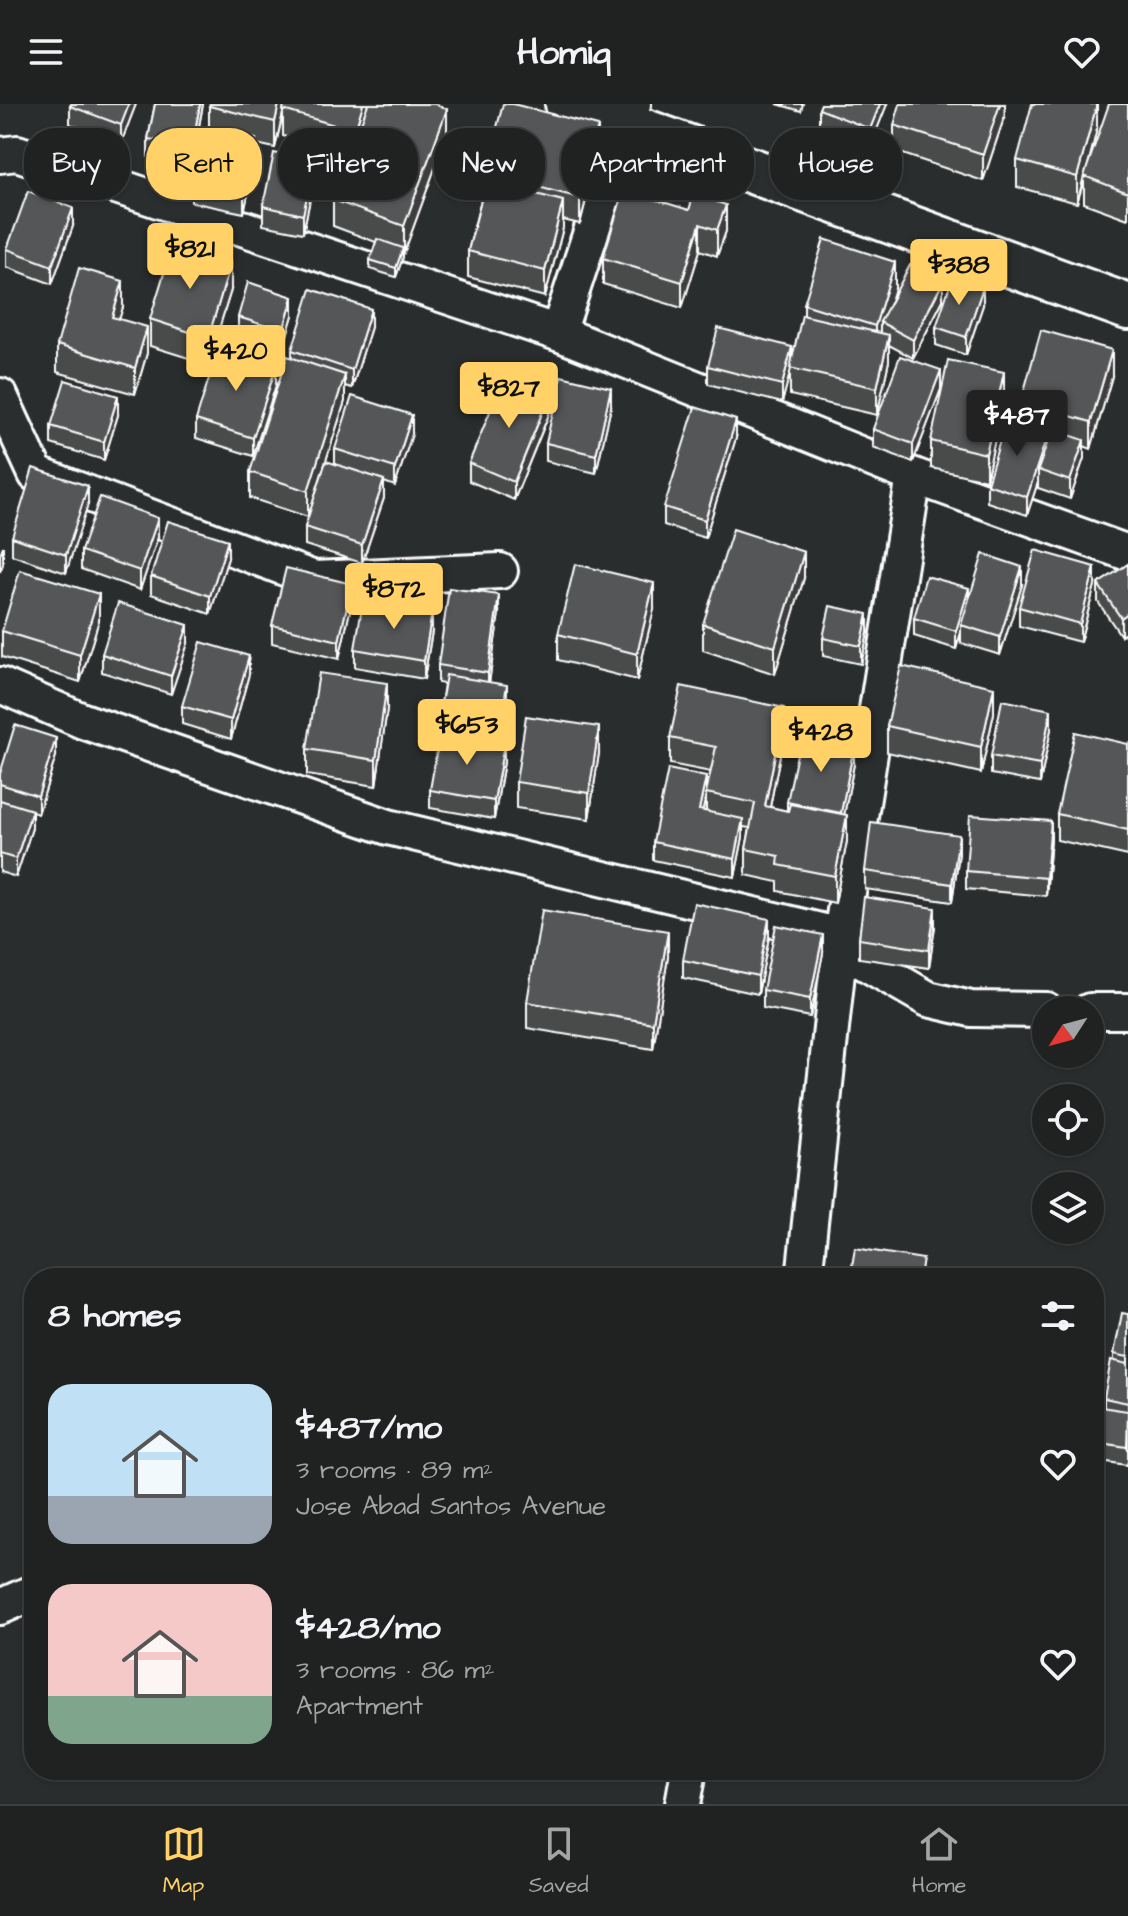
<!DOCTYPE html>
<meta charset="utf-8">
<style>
body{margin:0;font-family:"Architects Daughter",sans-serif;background:#2d2f2f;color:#f1f3f6;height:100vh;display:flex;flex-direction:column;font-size:30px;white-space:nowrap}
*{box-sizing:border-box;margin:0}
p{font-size:26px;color:#a2a4a5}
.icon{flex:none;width:44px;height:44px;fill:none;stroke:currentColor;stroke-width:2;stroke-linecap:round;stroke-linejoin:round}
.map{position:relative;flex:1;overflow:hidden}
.details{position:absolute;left:24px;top:1164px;width:1080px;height:512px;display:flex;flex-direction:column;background:#202222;border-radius:32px;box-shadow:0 2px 6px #0004,0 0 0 2px #3d3f40}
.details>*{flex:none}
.top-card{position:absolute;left:24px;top:24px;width:1080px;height:72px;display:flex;gap:16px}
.needle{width:52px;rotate:234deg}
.tools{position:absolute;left:1032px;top:892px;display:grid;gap:16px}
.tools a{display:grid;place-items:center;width:72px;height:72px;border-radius:50%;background:#202222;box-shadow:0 2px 6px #0004,0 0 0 2px #3d3f40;font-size:40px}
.price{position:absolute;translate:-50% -68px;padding:0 18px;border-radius:8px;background:#ffd166;color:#111;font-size:26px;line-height:52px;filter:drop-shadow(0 2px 4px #0008)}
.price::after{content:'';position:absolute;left:50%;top:48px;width:24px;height:18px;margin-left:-12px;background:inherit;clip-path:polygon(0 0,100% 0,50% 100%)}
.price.active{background:#222;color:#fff}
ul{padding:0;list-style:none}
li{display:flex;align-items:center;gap:24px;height:200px;padding:0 24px}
li span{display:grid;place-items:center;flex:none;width:224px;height:160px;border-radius:24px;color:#555}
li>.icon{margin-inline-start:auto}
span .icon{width:96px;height:96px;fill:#fffc;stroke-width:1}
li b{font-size:34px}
h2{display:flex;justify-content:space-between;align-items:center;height:96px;padding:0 24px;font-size:34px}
.pill{padding:0 28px;border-radius:32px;background:#202222;box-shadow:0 2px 6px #0004,0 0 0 2px #3d3f40;font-size:28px;line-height:72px}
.pill.active{background:#ffd166;color:#111}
header{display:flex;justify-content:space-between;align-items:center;height:104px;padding:0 24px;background:#202222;font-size:36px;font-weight:800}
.tabs{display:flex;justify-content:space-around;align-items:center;height:112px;border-top:2px solid #3d3f40;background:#202222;font-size:22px;color:#a2a4a5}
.tabs a{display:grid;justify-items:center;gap:4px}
.tabs .active{color:#ffd166}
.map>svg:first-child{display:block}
</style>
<header><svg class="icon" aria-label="menu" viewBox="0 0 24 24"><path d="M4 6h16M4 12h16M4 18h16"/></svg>Homiq<svg class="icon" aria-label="heart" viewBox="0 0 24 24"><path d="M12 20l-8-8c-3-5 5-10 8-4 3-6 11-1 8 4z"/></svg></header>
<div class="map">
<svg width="1128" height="1700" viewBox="0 0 1128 1700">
<rect width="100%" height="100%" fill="#2a2d2e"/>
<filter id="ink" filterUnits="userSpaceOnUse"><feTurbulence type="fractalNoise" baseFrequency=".0125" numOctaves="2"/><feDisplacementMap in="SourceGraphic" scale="16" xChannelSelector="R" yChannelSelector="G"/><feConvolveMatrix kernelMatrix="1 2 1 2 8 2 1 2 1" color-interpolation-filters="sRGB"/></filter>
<g filter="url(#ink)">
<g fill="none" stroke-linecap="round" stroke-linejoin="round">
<defs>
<g id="minor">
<polyline points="0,51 17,49 558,229 914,372 1128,449"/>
<polyline points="558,229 633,0"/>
<polyline points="0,292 36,370 314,475 500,467"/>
<polyline points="0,581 83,617 388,723 841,832"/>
<polyline points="840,844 928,895 971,905 1046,906"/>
<polyline points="1090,907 1128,907"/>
<polyline points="804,1174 841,832 914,372"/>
<polyline points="0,1503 34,1488"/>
<polyline points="683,1700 689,1666"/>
</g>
<polyline id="highway" points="568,0 1128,203"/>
</defs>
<use href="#minor" stroke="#fff" stroke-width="40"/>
<use href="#highway" stroke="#fff" stroke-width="50"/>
<use href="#minor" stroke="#2a2d2e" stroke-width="34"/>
<use href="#highway" stroke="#2a2d2e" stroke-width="44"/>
</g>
<g fill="#494b4c" stroke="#fff" stroke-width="2">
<polygon points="136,0 121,39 70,20 70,2"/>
<polygon points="155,0 203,0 192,61 148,53 148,35"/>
<polygon points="435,0 447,31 404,149 403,148 403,153 396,173 370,165 370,156 376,138 333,122 333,96 349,51 283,32 283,10 275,44 256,40 256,53 244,109 191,98 191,80 209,24 209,2"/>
<polygon points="777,0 803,0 801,7"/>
<polygon points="821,0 887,0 870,43 819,23 819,5"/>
<polygon points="1005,0 1005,11 983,77 894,47 894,21"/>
<polygon points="1128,0 1128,115 1084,99 1084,77 1077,99 1017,83 1017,56 1097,25 1088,59"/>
<polygon points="598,48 580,120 563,116 563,124 545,193 468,173 468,147 485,79 485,69"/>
<polygon points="314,76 303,129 263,121 263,102"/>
<polygon points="624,86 726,127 717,152 700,146 682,204 603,180 603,154"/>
<polygon points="73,122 52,180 7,163 7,145"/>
<polygon points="895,184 890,199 943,196 913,254 889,241 889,257 877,311 790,291 790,266 782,299 708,280 708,262 792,258 804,212 804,200"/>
<polygon points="231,186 208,260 150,242 150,215"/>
<polygon points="983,201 966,251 936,241 936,223"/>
<polygon points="123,203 119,215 147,249 135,290 57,268 57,241"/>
<polygon points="293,211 283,245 238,231 238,213"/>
<polygon points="371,223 352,284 345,282 345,297 308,413 250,394 250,368 292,254 292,246"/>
<polygon points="1112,272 1091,345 1084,342 1084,354 1070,395 1038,384 1038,378 1027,411 987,398 987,380 1021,321 1021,298"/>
<polygon points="276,281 253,352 196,334 196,316"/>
<polygon points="941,285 913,358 873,343 873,325"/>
<polygon points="1004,294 986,376 931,364 931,337"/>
<polygon points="611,303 596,369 546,357 546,339"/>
<polygon points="549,310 514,396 469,377 469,359"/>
<polygon points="118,311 104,356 51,340 51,322"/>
<polygon points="412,330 395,382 384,378 384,394 362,459 305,441 305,423 335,360 335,345"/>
<polygon points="736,334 705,434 664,421 664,403"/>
<polygon points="88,400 66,469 12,451 12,433"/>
<polygon points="158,433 140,486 81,465 81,447"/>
<polygon points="228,454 210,510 151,490 151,472"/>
<polygon points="1128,460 1128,527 1121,532 1098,498 1098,480"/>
<polygon points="804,474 775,570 703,546 703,520"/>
<polygon points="1022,481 1000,551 961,539 961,528 956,545 914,532 914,514 969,495"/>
<polygon points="1095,481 1080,538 1019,522 1019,503"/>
<polygon points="352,498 339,555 272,539 272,521"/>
<polygon points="654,505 637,576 558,556 558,530"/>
<polygon points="499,509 489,578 507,599 501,634 440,624 440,606 444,580 438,579 438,561"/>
<polygon points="99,516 80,578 2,553 2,527"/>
<polygon points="432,527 424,575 355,563 355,545"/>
<polygon points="868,528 861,560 823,552 823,534"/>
<polygon points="188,539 171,590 102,568 102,550"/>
<polygon points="249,570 231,635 182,620 182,602"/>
<polygon points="387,605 376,682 307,671 307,645"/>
<polygon points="994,609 981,669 887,648 887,622"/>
<polygon points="1051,625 1040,679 991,670 991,652"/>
<polygon points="784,630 770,703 787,707 787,698 854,660 844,711 847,737 835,799 778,787 778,778 746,771 746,745 750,724 743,723 743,733 735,773 653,756 653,738 706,691 703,707 706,708 706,689 711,668 670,660 670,634"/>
<polygon points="1128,640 1128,752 1057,736 1057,710"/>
<polygon points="599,649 589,715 516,704 516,678"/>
<polygon points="56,652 38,710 32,708 32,724 16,773 0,768 0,670"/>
<polygon points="504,658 494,715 430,704 430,686"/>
<polygon points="1051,735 1046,792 966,785 966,767"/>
<polygon points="959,749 952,798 865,785 865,767"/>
<polygon points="935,822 929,864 859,854 859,835"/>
<polygon points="769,833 758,890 683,874 683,856"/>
<polygon points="823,849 810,913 763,904 763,886"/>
<polygon points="668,853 653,945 527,924 527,898"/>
<polygon points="1128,1210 1128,1357 1127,1361 1094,1356 1094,1302 1104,1304 1104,1294 1114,1257 1114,1250"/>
</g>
<g fill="#3c3d3e" stroke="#fff" stroke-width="2">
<polygon points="129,0 136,0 121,39 121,21"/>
<polygon points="200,0 203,0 192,61 192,43"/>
<polygon points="279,0 285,0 275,44 275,18"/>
<polygon points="363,0 370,0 355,53 355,27"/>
<polygon points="880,0 887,0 870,43 870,25"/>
<polygon points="1000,0 1005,0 1005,11 983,77 983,50"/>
<polygon points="1097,0 1097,25 1085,73 1084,72 1077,99 1077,73"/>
<polygon points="447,5 447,31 404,149 404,122"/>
<polygon points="598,22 598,48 580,120 580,94"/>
<polygon points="256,35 256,53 244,109 244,91"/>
<polygon points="314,58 314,76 303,129 303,111"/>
<polygon points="563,97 563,124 545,193 545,167"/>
<polygon points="726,101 726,127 717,152 717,126"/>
<polygon points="73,104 73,122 52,180 52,162"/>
<polygon points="700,120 700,146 682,204 682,178"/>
<polygon points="403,144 403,153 396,173 396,164"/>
<polygon points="895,158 895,184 884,220 880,218 880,232 875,249 875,222"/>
<polygon points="231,159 231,186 208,260 208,234"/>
<polygon points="123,177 123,203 112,239 112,213"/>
<polygon points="943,178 943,196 913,254 913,236"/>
<polygon points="983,183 983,201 966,251 966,233"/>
<polygon points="293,193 293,211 283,245 283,227"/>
<polygon points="371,205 371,223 352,284 352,266"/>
<polygon points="147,223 147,249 135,290 135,264"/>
<polygon points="889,231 889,257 877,311 877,284"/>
<polygon points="792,243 792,261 782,299 782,281"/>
<polygon points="1112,246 1112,272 1091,345 1091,318"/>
<polygon points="276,263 276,281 253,352 253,334"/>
<polygon points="941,266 941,285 913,358 913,340"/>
<polygon points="1004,268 1004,294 986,376 986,350"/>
<polygon points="345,271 345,297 308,413 308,387"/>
<polygon points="611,284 611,303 596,369 596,351"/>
<polygon points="118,292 118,311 104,356 104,338"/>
<polygon points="549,292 549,310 514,396 514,378"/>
<polygon points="412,311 412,330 395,382 395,364"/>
<polygon points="736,316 736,334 705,434 705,416"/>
<polygon points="1048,329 1048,347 1038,366 1038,378 1027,411 1027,393"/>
<polygon points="1084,336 1084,354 1070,395 1070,377"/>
<polygon points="384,376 384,394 362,459 362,441"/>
<polygon points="88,382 88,400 66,469 66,451"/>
<polygon points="158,414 158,433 140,486 140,467"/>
<polygon points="228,436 228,454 210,510 210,492"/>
<polygon points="3,442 3,460 0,468 0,450"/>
<polygon points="804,448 804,474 775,570 775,543"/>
<polygon points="1022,463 1022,481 1000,551 1000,533"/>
<polygon points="1095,463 1095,481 1080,538 1080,520"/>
<polygon points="654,479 654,505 637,576 637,550"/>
<polygon points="352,480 352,498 339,555 339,537"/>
<polygon points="969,484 969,502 961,521 961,528 956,545 956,527"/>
<polygon points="99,490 99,516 80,578 80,551"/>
<polygon points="499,491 499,509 488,587 488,569"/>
<polygon points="432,508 432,527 424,575 424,557"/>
<polygon points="1128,509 1128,527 1121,532 1121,514"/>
<polygon points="868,510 868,528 861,560 861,542"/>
<polygon points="188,521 188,539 171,590 171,572"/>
<polygon points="249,552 249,570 231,635 231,616"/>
<polygon points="387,579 387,605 376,682 376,656"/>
<polygon points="507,581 507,599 501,634 501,616"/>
<polygon points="994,583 994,609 981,669 981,643"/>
<polygon points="784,604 784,630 765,729 765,702"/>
<polygon points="1051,606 1051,625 1040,679 1040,661"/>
<polygon points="599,623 599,649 589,715 589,689"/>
<polygon points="56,634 56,652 38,710 38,692"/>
<polygon points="504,640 504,658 494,715 494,697"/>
<polygon points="854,642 854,660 841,727 841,709"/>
<polygon points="706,673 706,691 699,724 699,706"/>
<polygon points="32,706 32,724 16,773 16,755"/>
<polygon points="847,711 847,737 835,799 835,772"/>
<polygon points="743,715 743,733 735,773 735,755"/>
<polygon points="1051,717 1051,735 1046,792 1046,774"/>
<polygon points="959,731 959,749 952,798 952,780"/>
<polygon points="935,804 935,822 929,864 929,846"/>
<polygon points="769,815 769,833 758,890 758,872"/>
<polygon points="668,827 668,853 653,945 653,919"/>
<polygon points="823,831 823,849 810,913 810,895"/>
</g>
<g fill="#555758" stroke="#fff" stroke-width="2">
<polygon points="71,0 129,0 121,21 70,2"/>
<polygon points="155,0 200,0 192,43 148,35"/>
<polygon points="210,0 279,0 275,18 209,2"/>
<polygon points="284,0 363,0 355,27 283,6"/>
<polygon points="368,0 435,0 447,5 404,122 333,96"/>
<polygon points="503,0 513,0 598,22 580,94 485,69"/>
<polygon points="821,0 880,0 870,25 819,5"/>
<polygon points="900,0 1000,0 983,50 894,21"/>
<polygon points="1032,0 1097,0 1077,73 1017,56"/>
<polygon points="1109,0 1128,0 1128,89 1084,72"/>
<polygon points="203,23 256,35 244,91 191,80"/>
<polygon points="274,49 314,58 303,111 263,102"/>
<polygon points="486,77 563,97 545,167 468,147"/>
<polygon points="624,86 689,106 694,90 726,101 717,126 700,120 682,178 603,154"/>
<polygon points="28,87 73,104 52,162 7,145"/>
<polygon points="377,135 403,144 396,164 370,156"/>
<polygon points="824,135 895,158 875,222 804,200"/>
<polygon points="173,140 231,159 208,234 150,215"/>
<polygon points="910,161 943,178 913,236 880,218"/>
<polygon points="79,164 123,177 112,213 147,223 135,264 57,241"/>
<polygon points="953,172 983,183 966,233 936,223"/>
<polygon points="248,178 293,193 283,227 238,213"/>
<polygon points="311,185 371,205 352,266 292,246"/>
<polygon points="802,211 889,231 877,284 790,264"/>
<polygon points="718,224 792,243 782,281 708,262"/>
<polygon points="1041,226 1112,246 1091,318 1021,298"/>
<polygon points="218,245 276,263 253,334 196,316"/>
<polygon points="287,252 345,271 308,387 250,368"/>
<polygon points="900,252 941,266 913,340 873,325"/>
<polygon points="948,256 1004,268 986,350 931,337"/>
<polygon points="561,272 611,284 596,351 546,339"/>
<polygon points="504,273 549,292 514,378 469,359"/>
<polygon points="65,276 118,292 104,338 51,322"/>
<polygon points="352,292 412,311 395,364 335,345"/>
<polygon points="695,303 736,316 705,416 664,403"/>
<polygon points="1006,316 1048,329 1027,393 987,380"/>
<polygon points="1052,325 1084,336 1070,377 1038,366"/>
<polygon points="326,357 384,376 362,441 305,423"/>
<polygon points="33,364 88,382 66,451 12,433"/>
<polygon points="100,393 158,414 140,467 81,447"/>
<polygon points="168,417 228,436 210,492 151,472"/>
<polygon points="733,425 804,448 775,543 703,520"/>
<polygon points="1035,446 1095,463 1080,520 1019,503"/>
<polygon points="983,450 1022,463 1000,533 961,521"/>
<polygon points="575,460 654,479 637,550 558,530"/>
<polygon points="1128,460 1128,509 1121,514 1098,480"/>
<polygon points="286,464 352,480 339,537 272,521"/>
<polygon points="20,466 99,490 80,551 2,527"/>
<polygon points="926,472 969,484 956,527 914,514"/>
<polygon points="449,484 499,491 488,569 438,561"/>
<polygon points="363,497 432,508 424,557 355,545"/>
<polygon points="118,499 188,521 171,572 102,550"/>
<polygon points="830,502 868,510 861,542 823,534"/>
<polygon points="201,538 249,552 231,616 182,602"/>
<polygon points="901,562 994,583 981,643 887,622"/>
<polygon points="319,569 387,579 376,656 307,645"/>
<polygon points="446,571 507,581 501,616 440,606"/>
<polygon points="681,582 784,604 765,702 788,707 790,700 847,711 835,772 778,761 779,752 746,745 755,699 706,689 716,643 670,634"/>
<polygon points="1002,596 1051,606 1040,661 991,652"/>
<polygon points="526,612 599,623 589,689 516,678"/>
<polygon points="15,621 56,634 38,692 0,680 0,670"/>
<polygon points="1075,628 1128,640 1128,726 1057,710"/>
<polygon points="440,629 504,640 494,697 430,686"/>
<polygon points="801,631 854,642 841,709 787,698"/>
<polygon points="668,665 706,673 699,706 743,715 735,755 653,738"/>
<polygon points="0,696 32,706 16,755 0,750"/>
<polygon points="970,711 1051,717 1046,774 966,767"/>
<polygon points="871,718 959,731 952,780 865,767"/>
<polygon points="864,793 935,804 929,846 859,835"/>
<polygon points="694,799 769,815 758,872 683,856"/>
<polygon points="542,806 668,827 653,919 527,898"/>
<polygon points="776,821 823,831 810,895 763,886"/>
<polygon points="855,1144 923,1155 920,1174 850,1174"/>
<polygon points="1122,1209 1128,1210 1128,1253 1114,1250"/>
<polygon points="1111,1256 1128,1260 1128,1299 1104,1294"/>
<polygon points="1094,1302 1128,1307 1127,1343 1094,1338"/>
</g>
</g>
</svg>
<div class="tools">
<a><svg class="needle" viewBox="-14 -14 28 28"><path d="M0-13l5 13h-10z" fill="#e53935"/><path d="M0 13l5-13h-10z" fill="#a2a4a5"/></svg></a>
<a><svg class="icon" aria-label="locate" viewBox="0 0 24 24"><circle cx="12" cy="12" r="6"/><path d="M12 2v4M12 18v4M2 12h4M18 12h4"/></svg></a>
<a><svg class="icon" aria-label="layers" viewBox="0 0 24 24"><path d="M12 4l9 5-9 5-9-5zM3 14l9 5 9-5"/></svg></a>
</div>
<b class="price" style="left:190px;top:187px">$821</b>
<b class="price" style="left:959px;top:203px">$388</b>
<b class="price" style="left:236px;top:289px">$420</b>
<b class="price" style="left:509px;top:326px">$827</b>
<b class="price active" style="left:1017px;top:354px">$487</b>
<b class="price" style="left:394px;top:527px">$872</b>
<b class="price" style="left:467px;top:663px">$653</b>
<b class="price" style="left:821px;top:670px">$428</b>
<div class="top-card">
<a class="pill">Buy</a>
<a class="pill active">Rent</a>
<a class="pill">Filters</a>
<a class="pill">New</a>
<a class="pill">Apartment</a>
<a class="pill">House</a>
</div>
<section class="details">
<h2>8 homes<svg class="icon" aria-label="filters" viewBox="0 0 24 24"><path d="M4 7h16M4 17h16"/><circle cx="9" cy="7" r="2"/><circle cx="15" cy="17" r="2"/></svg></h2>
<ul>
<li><span style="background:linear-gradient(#bfe0f5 70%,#9aa5b1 0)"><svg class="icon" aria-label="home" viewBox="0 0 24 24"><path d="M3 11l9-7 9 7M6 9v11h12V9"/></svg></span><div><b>$487/mo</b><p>3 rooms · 89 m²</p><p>Jose Abad Santos Avenue</p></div><svg class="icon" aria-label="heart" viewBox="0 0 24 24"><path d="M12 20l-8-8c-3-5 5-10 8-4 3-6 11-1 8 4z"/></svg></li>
<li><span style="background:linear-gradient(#f6c9c9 70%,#7fa58c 0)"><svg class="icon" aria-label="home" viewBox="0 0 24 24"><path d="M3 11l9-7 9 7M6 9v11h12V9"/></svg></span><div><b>$428/mo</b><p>3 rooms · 86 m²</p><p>Apartment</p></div><svg class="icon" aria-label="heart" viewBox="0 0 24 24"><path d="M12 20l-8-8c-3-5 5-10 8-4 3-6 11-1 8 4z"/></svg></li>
</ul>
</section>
</div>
<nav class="tabs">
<a class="active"><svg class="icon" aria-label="map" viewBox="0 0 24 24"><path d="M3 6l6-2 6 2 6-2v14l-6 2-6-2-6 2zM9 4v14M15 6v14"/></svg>Map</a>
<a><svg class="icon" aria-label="saved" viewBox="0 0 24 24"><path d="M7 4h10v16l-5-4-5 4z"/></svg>Saved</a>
<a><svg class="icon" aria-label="home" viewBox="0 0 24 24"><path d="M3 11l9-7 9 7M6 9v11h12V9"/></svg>Home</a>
</nav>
